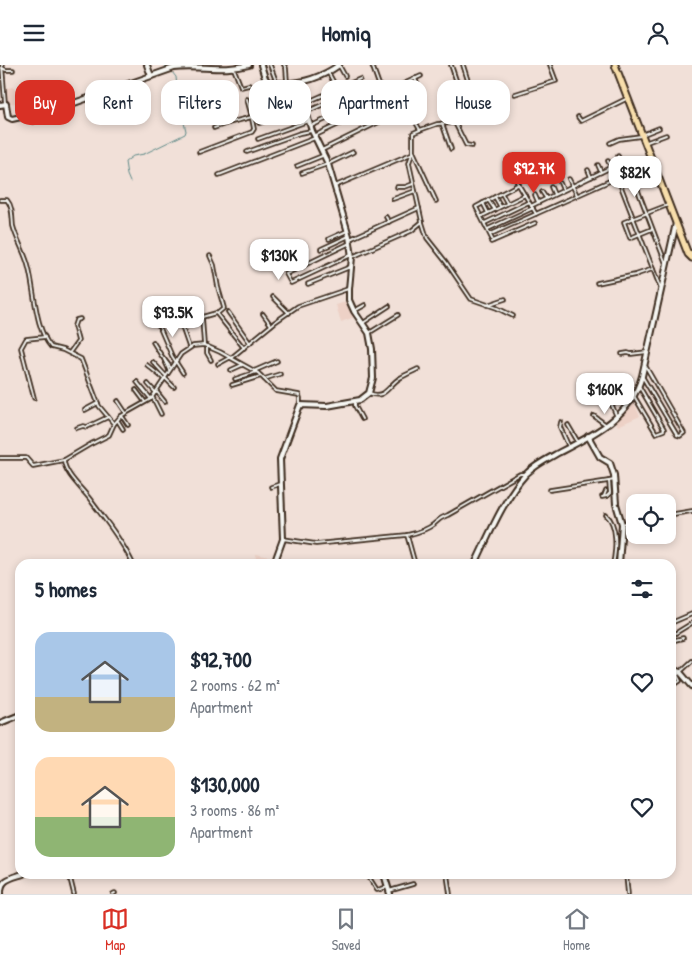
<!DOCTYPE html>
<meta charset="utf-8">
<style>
body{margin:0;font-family:"Patrick Hand",sans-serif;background:#f2f2f3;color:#1f2937;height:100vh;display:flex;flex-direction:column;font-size:19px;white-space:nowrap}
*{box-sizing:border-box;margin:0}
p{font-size:16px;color:#747a83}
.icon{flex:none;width:28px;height:28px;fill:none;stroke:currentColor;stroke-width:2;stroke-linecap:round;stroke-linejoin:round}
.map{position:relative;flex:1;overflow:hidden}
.sheet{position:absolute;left:15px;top:494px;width:661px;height:320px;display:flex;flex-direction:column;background:#fff;border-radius:15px;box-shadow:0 2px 8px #0003}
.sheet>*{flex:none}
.guide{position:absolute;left:15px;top:15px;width:662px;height:45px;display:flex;gap:10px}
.fabs{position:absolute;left:626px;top:429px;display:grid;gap:10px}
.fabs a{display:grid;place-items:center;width:50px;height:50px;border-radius:10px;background:#fff;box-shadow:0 2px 8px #0003;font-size:25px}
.price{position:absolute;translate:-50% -42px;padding:0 11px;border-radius:10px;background:#fff;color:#222;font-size:16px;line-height:32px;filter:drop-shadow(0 1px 2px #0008)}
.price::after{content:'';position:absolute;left:50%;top:30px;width:15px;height:11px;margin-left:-8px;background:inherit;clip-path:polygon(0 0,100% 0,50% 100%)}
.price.active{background:#d93025;color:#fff}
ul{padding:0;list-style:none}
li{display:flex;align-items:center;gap:15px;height:125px;padding:0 20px}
li span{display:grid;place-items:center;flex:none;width:140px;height:100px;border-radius:15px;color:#555}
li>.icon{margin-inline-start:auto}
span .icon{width:60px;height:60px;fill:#fffc;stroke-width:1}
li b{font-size:21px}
h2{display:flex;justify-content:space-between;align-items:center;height:60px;padding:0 20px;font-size:21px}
.tag{padding:0 18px;border-radius:15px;background:#fff;box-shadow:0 2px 8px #0003;font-size:18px;line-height:45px}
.tag.active{background:#d93025;color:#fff}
header{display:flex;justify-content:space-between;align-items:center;height:65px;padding:0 20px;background:#fff;font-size:22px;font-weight:800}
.tabs{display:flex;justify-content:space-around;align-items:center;height:70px;border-top:1px solid #e0e1e3;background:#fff;font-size:14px;color:#747a83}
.tabs a{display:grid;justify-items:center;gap:2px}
.tabs .active{color:#d93025}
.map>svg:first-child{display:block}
</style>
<header><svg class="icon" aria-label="menu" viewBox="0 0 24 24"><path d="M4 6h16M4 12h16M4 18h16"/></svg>Homiq<svg class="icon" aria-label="person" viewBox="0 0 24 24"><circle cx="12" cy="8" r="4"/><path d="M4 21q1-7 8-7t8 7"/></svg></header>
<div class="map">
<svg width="692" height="829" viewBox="0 0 692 829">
<rect width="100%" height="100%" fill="#f1e0d8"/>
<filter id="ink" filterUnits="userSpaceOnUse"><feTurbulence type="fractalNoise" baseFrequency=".02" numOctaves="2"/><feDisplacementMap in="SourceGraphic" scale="10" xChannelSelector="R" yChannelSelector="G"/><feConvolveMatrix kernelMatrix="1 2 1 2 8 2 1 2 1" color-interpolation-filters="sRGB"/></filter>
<g filter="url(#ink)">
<g fill="#edd1c6">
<polygon points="15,22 17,38 6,39 5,23"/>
<polygon points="349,236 357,251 341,257 336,240"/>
<polygon points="633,336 640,351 618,361 615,355"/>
<polygon points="256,489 274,493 272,499 255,499"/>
</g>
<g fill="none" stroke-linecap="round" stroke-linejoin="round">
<polyline stroke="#608b89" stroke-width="1" points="130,117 127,110 125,97 133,91 144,89 185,69 186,66 180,41 176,32 177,22 176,12 172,7 168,8 165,0"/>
<defs>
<g id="street">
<polyline points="2,0 5,38"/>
<polyline points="270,0 276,16"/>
<polyline points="284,0 286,3 287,17"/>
<polyline points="339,0 345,11"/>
<polyline points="372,0 382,28"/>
<polyline points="451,0 468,50"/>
<polyline points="463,0 469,19"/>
<polyline points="2,3 6,5 13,5"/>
<polyline points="234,4 241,22 249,20"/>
<polyline points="328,7 334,18"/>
<polyline points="415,13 418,21"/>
<polyline points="396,22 420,65 413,68 413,86 409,98 422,157"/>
<polyline points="515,29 556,16 550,0"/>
<polyline points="247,34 251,49"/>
<polyline points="303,39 360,14"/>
<polyline points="306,47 351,27"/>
<polyline points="31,50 33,57"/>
<polyline points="578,52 581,56 626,34"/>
<polyline points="259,58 304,44"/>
<polyline points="442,58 451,84"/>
<polyline points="311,61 421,11"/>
<polyline points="214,63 228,58 252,52"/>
<polyline points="420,65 437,59 455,58 466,80 472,81"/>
<polyline points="644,69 659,63"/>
<polyline points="314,71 381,39 383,36 380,30"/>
<polyline points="258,74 308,56"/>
<polyline points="647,77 666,70"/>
<polyline points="610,78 619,74 641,71"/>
<polyline points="322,85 383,55"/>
<polyline points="413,86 436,136"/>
<polyline points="199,87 252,67 254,64 251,49 301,30"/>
<polyline points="247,87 300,68 311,66"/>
<polyline points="618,91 626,110"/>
<polyline points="608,96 611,102"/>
<polyline points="598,100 601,107"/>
<polyline points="297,101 322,91"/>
<polyline points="640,103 652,100"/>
<polyline points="588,105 591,112"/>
<polyline points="302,108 328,99 353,87"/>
<polyline points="219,110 315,73"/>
<polyline points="569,114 577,130"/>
<polyline points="634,115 666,199"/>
<polyline points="517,117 536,149"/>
<polyline points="560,118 563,125"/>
<polyline points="620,119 660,222"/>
<polyline points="335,121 411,89"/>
<polyline points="397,122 405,122 413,119"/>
<polyline points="551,122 554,129"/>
<polyline points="542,127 546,133"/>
<polyline points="502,129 507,138"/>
<polyline points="535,130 538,137"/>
<polyline points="495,132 500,141"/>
<polyline points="393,134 415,126"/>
<path d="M0 135H7C13 142 12 152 13 161 17 176 26 189 29 204 35 227 35 264 51 282L63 285 81 294 99 341 114 359"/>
<polyline points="488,135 495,145"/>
<polyline points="483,138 488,148"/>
<polyline points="531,141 620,98"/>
<polyline points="482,151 525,130"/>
<polyline points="386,152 389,157"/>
<polyline points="485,158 529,137"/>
<polyline points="488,164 533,143"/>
<polyline points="652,164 630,173 624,157 668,140"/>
<polyline points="491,169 652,97"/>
<polyline points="329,174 347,166"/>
<polyline points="350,174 419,143"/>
<polyline points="493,176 476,142 519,119"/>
<polyline points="491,177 535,158"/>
<polyline points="350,178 286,209 291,218 351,190"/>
<polyline points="321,184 349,171"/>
<polyline points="210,191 214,200 218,222 224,243 218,248"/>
<polyline points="352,192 411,166 422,157 427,173 446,197 471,234 497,243 513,251"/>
<polyline points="597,218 635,210 653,204"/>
<polyline points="308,219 350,202"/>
<polyline points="273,232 289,248"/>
<polyline points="487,240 505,234"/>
<polyline points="354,246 365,240"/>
<polyline points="190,247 194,251 201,252"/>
<polyline points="228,247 250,278"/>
<polyline points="263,249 271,260"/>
<polyline points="156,254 172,291 183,308"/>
<polyline points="363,258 389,241"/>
<polyline points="181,259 189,282"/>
<polyline points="369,268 398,250"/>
<polyline points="153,277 161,290 171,303"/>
<polyline points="204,280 202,252 216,248 244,283"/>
<polyline points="207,281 207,288 211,295"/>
<polyline points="70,287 78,276 74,261 76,255 80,254"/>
<polyline points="622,289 628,288 631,289 647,287"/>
<polyline points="231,293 275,257 298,241 348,224"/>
<polyline points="164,294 169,305"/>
<polyline points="153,297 166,311"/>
<polyline points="218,299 229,293"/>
<polyline points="147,300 164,314"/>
<polyline points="231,305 242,300"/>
<polyline points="254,306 277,296"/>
<polyline points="642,311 677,370 680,371 684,368 646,302"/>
<polyline points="165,313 174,322"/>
<polyline points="235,314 256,307"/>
<polyline points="264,314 280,309"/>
<polyline points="137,317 151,334"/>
<polyline points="148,319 156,328"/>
<polyline points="232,320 261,311"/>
<polyline points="604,322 617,352"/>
<polyline points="136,325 145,337"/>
<polyline points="157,327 165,337"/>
<path d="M369 328C386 335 388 320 400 313 405 310 412 307 418 304"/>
<polyline points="634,331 656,368 664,365 664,364 639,321"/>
<polyline points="34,333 21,283 26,274 45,272"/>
<polyline points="153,333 161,349"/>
<polyline points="118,336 126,348"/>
<polyline points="355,336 355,341 362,354"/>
<polyline points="85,345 98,338"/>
<polyline points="122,351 128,360"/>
<polyline points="594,351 605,359"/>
<polyline points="118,356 123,364"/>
<polyline points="561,357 560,362 569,382"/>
<polyline points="568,360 578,377"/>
<polyline points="77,363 83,361 87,362 108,352"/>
<polyline points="0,393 26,393 33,401 64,395"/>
<polyline points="271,422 280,419"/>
<polyline points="550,425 615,415"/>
<polyline points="604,431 606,426"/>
<polyline points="602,432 607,431 610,428 609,416"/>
<path d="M606 450C618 459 616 485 613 499"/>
<polyline points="668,450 692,446"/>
<polyline points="622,459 635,456"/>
<path d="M407 470C416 468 427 465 434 459 442 453 438 454 448 450L520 409H526"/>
<polyline points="283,474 316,479 407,470 415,499"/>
<path d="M133 499C123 477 106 456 92 437 85 426 64 409 64 395L91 379 109 370 114 359 121 351 151 334 181 289 193 281 204 280 220 287 258 308 276 326 299 330 300 333V339"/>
<polyline points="671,558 692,549"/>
<polyline points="671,571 692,558"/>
<polyline points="671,576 683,573"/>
<polyline points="671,610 677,610 692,596"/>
<polyline points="671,622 680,616 677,610"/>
<polyline points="69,809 74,829"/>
<polyline points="447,809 450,829"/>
<polyline points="626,809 628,829"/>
<polyline points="370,814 377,825 388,822"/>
<polyline points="389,826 413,819"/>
<polyline points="113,829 115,828"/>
</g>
<g id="secondary">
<polyline points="147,0 151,11"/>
<path d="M261 0 265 13 268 17C293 21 318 15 339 0"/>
<path d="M0 40 6 39 8 52 12 54 57 44 174 3C199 0 224 7 249 0"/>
<polyline points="588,371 600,392 610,398 614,410 616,439 622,459 619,499"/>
<polyline points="274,499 283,474 280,394 300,340 327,341 360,335 369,328 373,313 372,284 369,268 354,246 349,235 349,224 352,192 349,171 328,99 312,66 297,19"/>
<path d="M475 499C489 470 504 433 526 409 535 400 547 394 558 388 593 370 631 352 642 311L676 158"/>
<polyline points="671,604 680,607 692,621"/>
<polyline points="0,658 20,650"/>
<polyline points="384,809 390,829"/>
<path d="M1 829C0 814 11 813 23 809"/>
</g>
<polyline id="primary" points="615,0 688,189 692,193"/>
<polyline id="highway" points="690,189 692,190"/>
</defs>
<use href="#street" stroke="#3b2a1e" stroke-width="5.5"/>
<use href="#secondary" stroke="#3b2a1e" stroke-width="8"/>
<use href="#primary" stroke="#3b2a1e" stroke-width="9"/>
<use href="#highway" stroke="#3b2a1e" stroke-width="10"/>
<use href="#street" stroke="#f6f6f2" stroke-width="2"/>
<use href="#secondary" stroke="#f6f6f2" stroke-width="4"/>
<use href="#primary" stroke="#f8deab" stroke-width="5"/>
<use href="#highway" stroke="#f8deab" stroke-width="6"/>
</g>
</g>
</svg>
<div class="fabs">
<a><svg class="icon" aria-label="locate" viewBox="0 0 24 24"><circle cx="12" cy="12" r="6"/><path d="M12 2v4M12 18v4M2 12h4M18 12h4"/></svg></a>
</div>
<b class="price active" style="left:534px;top:129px">$92.7K</b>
<b class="price" style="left:635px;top:133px">$82K</b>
<b class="price" style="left:279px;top:216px">$130K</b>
<b class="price" style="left:173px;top:273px">$93.5K</b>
<b class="price" style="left:605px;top:350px">$160K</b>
<div class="guide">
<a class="tag active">Buy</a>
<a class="tag">Rent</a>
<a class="tag">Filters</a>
<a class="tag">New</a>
<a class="tag">Apartment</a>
<a class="tag">House</a>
</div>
<section class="sheet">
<h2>5 homes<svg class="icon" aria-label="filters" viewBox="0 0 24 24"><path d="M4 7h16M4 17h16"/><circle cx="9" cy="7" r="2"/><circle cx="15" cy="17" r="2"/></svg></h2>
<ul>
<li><span style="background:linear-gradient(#a9c7e8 65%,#c2b280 0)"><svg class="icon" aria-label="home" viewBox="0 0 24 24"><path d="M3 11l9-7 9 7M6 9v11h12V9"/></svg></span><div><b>$92,700</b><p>2 rooms · 62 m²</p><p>Apartment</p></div><svg class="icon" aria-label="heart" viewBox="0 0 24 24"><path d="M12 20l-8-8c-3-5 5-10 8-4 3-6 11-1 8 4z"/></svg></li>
<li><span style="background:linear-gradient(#ffd9b3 60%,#8fb573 0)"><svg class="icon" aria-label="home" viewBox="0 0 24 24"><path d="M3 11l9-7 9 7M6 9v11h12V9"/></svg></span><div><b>$130,000</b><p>3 rooms · 86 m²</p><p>Apartment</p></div><svg class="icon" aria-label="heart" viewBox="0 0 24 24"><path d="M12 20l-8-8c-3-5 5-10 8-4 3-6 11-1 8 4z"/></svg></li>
</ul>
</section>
</div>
<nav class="tabs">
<a class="active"><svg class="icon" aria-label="map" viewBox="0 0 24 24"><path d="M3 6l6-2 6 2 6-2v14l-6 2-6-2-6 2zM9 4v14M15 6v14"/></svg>Map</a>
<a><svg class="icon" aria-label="saved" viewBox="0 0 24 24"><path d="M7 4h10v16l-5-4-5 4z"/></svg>Saved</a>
<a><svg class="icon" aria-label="home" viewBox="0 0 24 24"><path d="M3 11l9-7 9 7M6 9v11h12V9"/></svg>Home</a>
</nav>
